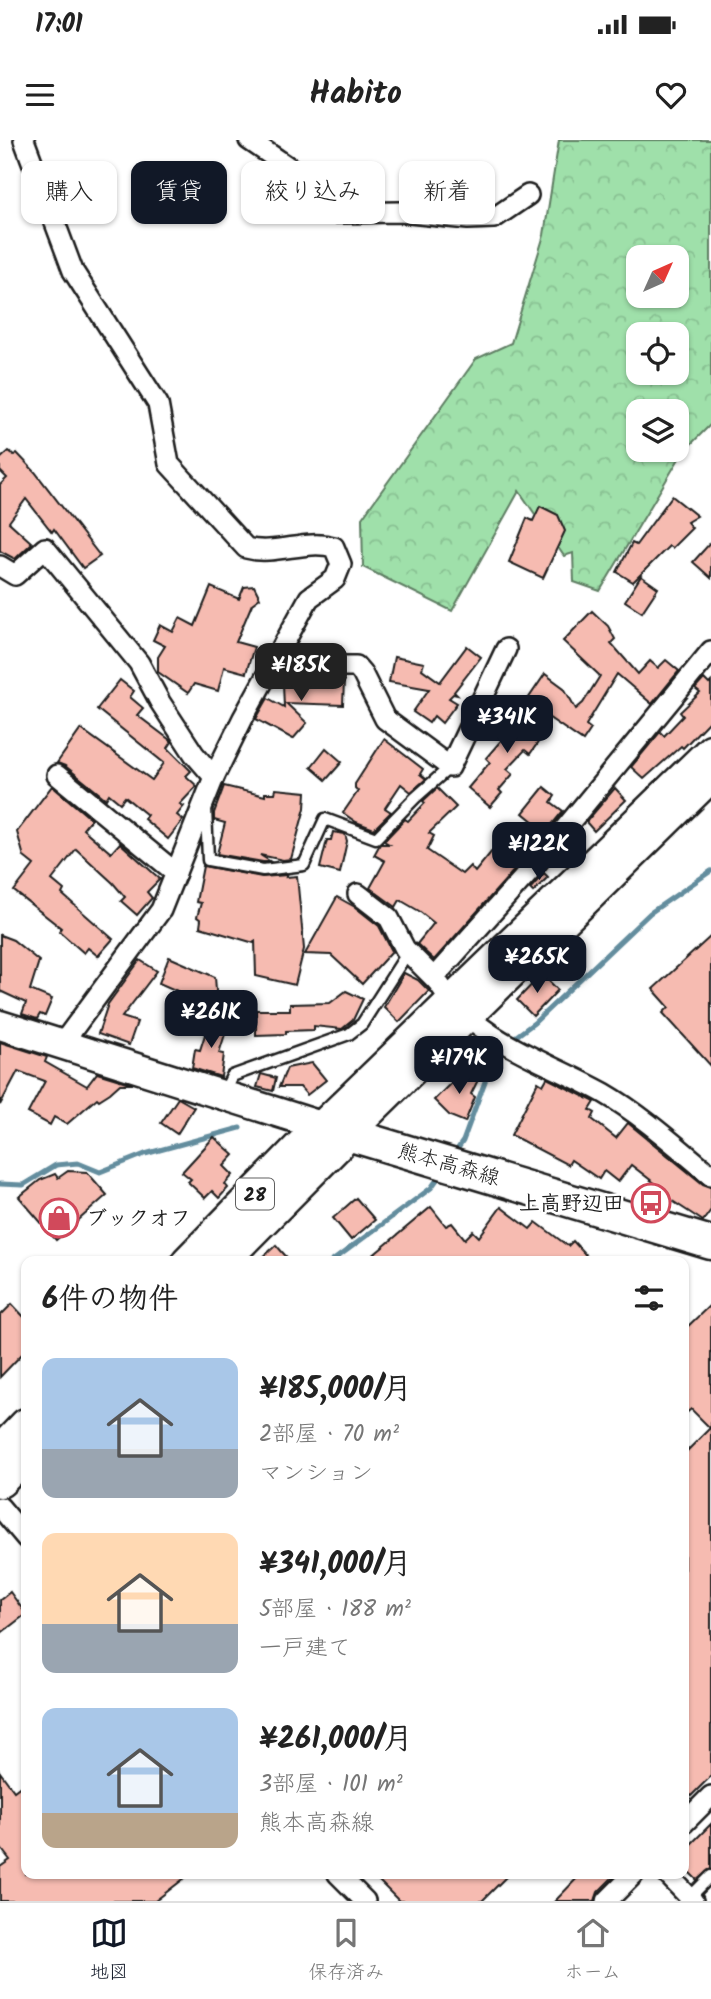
<!DOCTYPE html>
<html lang="ja">
<meta charset="utf-8">
<style>
body{margin:0;font-family:Kalam,"Klee One",sans-serif;background:#f2f2f2;color:#222;height:100vh;display:flex;flex-direction:column;font-size:26px;white-space:nowrap}
*{box-sizing:border-box;margin:0}
p{font-size:23px;color:#767676}
.icon{flex:none;width:38px;height:38px;fill:none;stroke:currentColor;stroke-width:2;stroke-linecap:round;stroke-linejoin:round}
.map{position:relative;flex:1;overflow:hidden}
.side{position:absolute;left:21px;top:1116px;width:668px;height:623px;display:flex;flex-direction:column;background:#fff;border-radius:14px;box-shadow:0 2px 5px #0004}
.side>*{flex:none}
.hud{position:absolute;left:21px;top:21px;width:670px;height:63px;display:flex;gap:14px}
.needle{width:46px;rotate:45deg}
.fabs{position:absolute;left:626px;top:105px;display:grid;gap:14px}
.fabs a{display:grid;place-items:center;width:63px;height:63px;border-radius:14px;background:#fff;box-shadow:0 2px 5px #0004;font-size:35px}
.price{position:absolute;translate:-50% -60px;padding:0 16px;border-radius:14px;background:#111827;color:#fff;font-size:23px;line-height:46px;filter:drop-shadow(0 2px 4px #0008)}
.price::after{content:'';position:absolute;left:50%;top:42px;width:21px;height:16px;margin-left:-10px;background:inherit;clip-path:polygon(0 0,100% 0,50% 100%)}
.price.active{background:#222;color:#fff}
ul{padding:0;list-style:none}
li{display:flex;align-items:center;gap:21px;height:175px;padding:0 21px}
li span{display:grid;place-items:center;flex:none;width:196px;height:140px;border-radius:14px;color:#555}
li>.icon{margin-inline-start:auto}
span .icon{width:84px;height:84px;fill:#fffc;stroke-width:1}
li b{font-size:30px}
h2{display:flex;justify-content:space-between;align-items:center;height:84px;padding:0 21px;font-size:30px}
.pill{padding:0 24px;border-radius:14px;background:#fff;box-shadow:0 2px 5px #0004;font-size:24px;line-height:63px}
.pill.active{background:#111827;color:#fff}
.status{display:flex;justify-content:space-between;align-items:center;height:49px;padding:0 35px;background:#fff;direction:ltr}
.status svg{height:19px;fill:currentColor}
header{display:flex;justify-content:space-between;align-items:center;height:91px;padding:0 21px;background:#fff;font-size:32px;font-weight:800}
.dock{display:flex;justify-content:space-around;align-items:center;height:98px;border-top:2px solid #e0e0e0;background:#fff;font-size:19px;color:#767676}
.dock a{display:grid;justify-items:center;gap:4px}
.dock .active{color:#111827}
.map>svg:first-child{display:block}
</style>
<div class="status"><b>17:01</b><svg viewBox="0 0 49 12"><path d="M0 12V9h3v3zM5 12V6h3v6zM10 12V3h3v9zM15 12V0h3v12zM26 1h20v11H26zM47 4h2v5h-2z"/></svg></div>
<header><svg class="icon" aria-label="menu" viewBox="0 0 24 24"><path d="M4 6h16M4 12h16M4 18h16"/></svg>Habito<svg class="icon" aria-label="heart" viewBox="0 0 24 24"><path d="M12 20l-8-8c-3-5 5-10 8-4 3-6 11-1 8 4z"/></svg></header>
<div class="map">
<svg width="711" height="1761" viewBox="0 0 711 1761">
<defs>
<pattern id="forest-crowns" width="20" height="18" patternUnits="userSpaceOnUse" patternTransform="scale(1.75)"><rect width="20" height="18" fill="#9fe0aa"/><path d="M2 6a3 3 0 1 1 6 0M12 15a3 3 0 1 1 6 0" fill="none" stroke="#88c092"/></pattern>
</defs>
<rect width="100%" height="100%" fill="#fff"/>
<filter id="ink" filterUnits="userSpaceOnUse"><feTurbulence type="fractalNoise" baseFrequency=".0143" numOctaves="2"/><feDisplacementMap in="SourceGraphic" scale="14" xChannelSelector="R" yChannelSelector="G"/><feConvolveMatrix kernelMatrix="1 2 1 2 8 2 1 2 1" color-interpolation-filters="sRGB"/></filter>
<g filter="url(#ink)">
<path fill="url(#forest-crowns)" stroke="#5e7e63" stroke-width="2" fill-rule="evenodd" d="M559 0H711V284L683 312 600 451 574 442 573 413 564 416 519 351 452 471 363 427 362 378 476 219 511 203 544 95ZM639 117H677V156H639ZM639 194H677V233H639ZM639 271H677V310H639Z"/>
<g fill="none" stroke-linecap="round" stroke-linejoin="round">
<g stroke="#638d9e" stroke-width="5">
<polyline points="511,900 534,883 650,773 711,731"/>
<polyline points="454,1014 463,1001 494,917 504,907"/>
<polyline points="0,1044 23,1045 56,1025 78,1023 100,1032 145,1014 240,988"/>
<polyline points="331,1122 431,1048 441,1034"/>
<polyline points="26,1354 26,1353"/>
</g>
</g>
<g fill="#f6bbb1" stroke="#1c1c1c" stroke-width="2">
<polygon points="9,311 14,315 17,313 35,332 100,416 83,428 54,389 52,392 26,359 9,382 32,403 15,419 0,411 0,345 7,338 0,331 0,319"/>
<polygon points="672,356 697,376 687,382 692,388 672,408 669,406 633,442 617,432 632,403 636,405"/>
<polygon points="540,366 558,375 565,391 543,438 509,422 527,378 533,381"/>
<polygon points="711,402 711,438 693,422"/>
<polygon points="641,436 658,448 642,472 625,461"/>
<polygon points="254,446 260,458 252,464 236,502 254,507 246,533 224,527 218,551 194,544 188,553 158,532 158,517 165,506 153,500 160,485 173,492 180,478 195,486 211,447 239,459 244,447"/>
<polygon points="592,471 608,486 615,499 611,503 638,534 650,521 658,528 666,520 679,531 652,564 617,534 586,585 591,589 583,601 526,562 545,534 564,548 576,569 583,563 600,536 563,501"/>
<polygon points="467,506 481,517 454,552 457,555 453,554 449,558 457,563 442,583 434,576 429,583 413,572 429,549 389,542 394,517 424,523 422,529 440,542"/>
<polygon points="291,538 336,538 344,541 343,565 286,563 307,583 293,599 256,579 268,558 284,567 283,543 292,542"/>
<polygon points="704,539 709,544 711,542 711,579 683,608 681,606 644,639 631,627 660,592 664,596 683,576 680,572 700,553 695,549"/>
<polygon points="120,540 134,551 130,557 143,568 137,575 170,600 172,602 168,608 191,631 186,636 197,646 180,664 184,666 177,675 183,680 168,699 144,679 147,675 125,657 120,663 109,654 106,659 65,626 57,623 81,589 152,640 164,623 97,569"/>
<polygon points="523,562 531,568 541,598 530,614 525,610 507,629 513,634 499,650 502,653 490,667 468,648 490,622 486,618 505,596 501,593"/>
<polygon points="384,599 423,629 420,634 426,639 411,652 401,644 385,668 391,672 374,689 356,682 343,673 358,651 355,648 355,644"/>
<polygon points="326,608 342,622 326,640 311,627"/>
<polygon points="52,646 91,679 83,689 111,713 120,703 160,739 147,752 152,758 137,775 121,761 125,757 113,743 76,709 52,740 64,750 62,754 113,799 98,816 88,808 84,813 59,791 61,788 14,751 34,725 24,717 17,692"/>
<polygon points="224,646 265,656 265,653 275,653 276,649 306,652 305,668 291,719 283,720 260,715 271,722 263,722 217,714 225,683 214,680 214,673"/>
<polygon points="544,647 555,656 551,662 563,671 546,692 523,673"/>
<polygon points="437,648 456,667 429,693 434,696 427,710 462,734 470,726 475,732 506,694 518,704 514,709 525,718 434,820 417,804 434,783 419,771 400,760 396,767 370,748 385,721 374,715 380,704 389,704 384,701 405,679 408,681 425,663 423,661"/>
<polygon points="615,648 626,660 594,691 586,682"/>
<polygon points="333,692 345,694 347,701 340,733 320,728 327,700 331,700"/>
<polygon points="203,726 262,737 287,735 286,737 297,736 304,809 295,845 256,836 255,800 254,803 200,787 201,780 197,777 201,763 196,762"/>
<polygon points="544,733 548,737 533,752 530,749"/>
<polygon points="337,757 355,767 379,786 392,811 362,844 331,815 305,814"/>
<polygon points="0,795 13,800 39,821 30,850 52,859 45,876 40,874 37,879 22,874 26,863 0,851"/>
<polygon points="711,796 711,926 663,873 669,867 653,849"/>
<polygon points="169,817 215,837 218,876 193,878 191,857 159,843"/>
<polygon points="140,820 157,831 122,877 137,882 129,905 98,894 108,864"/>
<polygon points="404,833 418,840 429,851 399,882 384,867"/>
<polygon points="542,834 558,850 533,876 517,860"/>
<polygon points="346,851 363,859 353,880 342,889 314,886 314,890 286,891 286,894 256,895 256,870 290,870 290,864 330,863"/>
<polygon points="210,879 228,885 219,913 224,914 221,937 192,928 195,909 200,910"/>
<polygon points="0,902 47,917 45,922 87,946 97,933 133,944 120,944 110,953 99,960 97,958 67,984 54,977 50,985 28,973 45,941 18,931 0,965"/>
<polygon points="312,923 326,940 307,955 300,947 279,947 287,928"/>
<polygon points="466,928 478,940 471,954 475,957 465,982 450,976 434,960"/>
<polygon points="261,934 276,938 273,951 257,947"/>
<polygon points="547,938 595,962 590,970 595,973 592,979 616,998 628,983 703,1044 711,1047 711,1070 703,1081 654,1049 657,1045 631,1025 618,1042 604,1031 599,1039 571,1020 568,1025 511,995 538,942 543,945"/>
<polygon points="178,958 194,967 177,994 161,983"/>
<polygon points="214,997 234,1015 224,1026 233,1035 225,1044 228,1048 219,1058 212,1051 205,1058 188,1042 191,1039 182,1032"/>
<polygon points="68,1031 87,1032 107,1055 56,1100 19,1057 40,1040 55,1034 58,1038"/>
<polygon points="356,1058 375,1080 351,1100 333,1078"/>
<polygon points="431,1067 446,1086 452,1083 465,1099 473,1091 479,1097 501,1067 530,1089 536,1082 568,1106 573,1101 592,1122 365,1122"/>
<polygon points="276,1105 291,1122 258,1122"/>
<polygon points="12,1164 26,1179 26,1210 0,1237 0,1176"/>
<polygon points="711,1164 711,1636 684,1663 684,1314 710,1288 691,1269 684,1275 684,1190"/>
<polygon points="10,1452 26,1474 0,1494 0,1460"/>
<polygon points="0,1632 14,1651 26,1642 26,1734 190,1734 155,1761 0,1761 0,1727 10,1720 0,1707"/>
<polygon points="711,1684 711,1729 697,1740 684,1727 684,1711"/>
<polygon points="372,1734 509,1734 482,1761 399,1761"/>
<polygon points="581,1734 616,1734 598,1752 595,1761 555,1761"/>
</g>
<g fill="none" stroke-linecap="round" stroke-linejoin="round">
<defs>
<g id="lane">
<polyline points="206,668 208,720 263,730 304,725 325,679 376,698 415,658 450,627"/>
<polyline points="224,952 232,936 349,894 362,884 408,812"/>
<polyline points="690,1757 711,1736"/>
</g>
<g id="street">
<path d="M24 0 73 131 158 264 169 324 246 408C276 416 305 399 334 407L341 424 335 439 309 458 243 578 214 637"/>
<polyline points="249,0 306,39 336,73 400,72 468,79 494,78 528,55"/>
<polyline points="0,426 15,435 45,408 139,523 160,562 194,614 214,637 161,770 62,904"/>
<path d="M711 511 534 726 437 834V841C478 903 543 919 604 953 642 975 677 1007 711 1035"/>
<polyline points="271,526 356,526 362,533 385,579 450,627 506,509"/>
<polyline points="57,635 176,733"/>
<polyline points="358,754 389,778 405,809 437,841"/>
<polyline points="0,1367 26,1398"/>
<polyline points="684,1683 711,1656"/>
<polyline points="338,1734 365,1761"/>
<polyline points="667,1734 693,1761"/>
<polyline points="607,1761 634,1734"/>
</g>
<g id="secondary">
<polyline points="0,885 321,986 711,609"/>
<polyline points="348,994 711,638"/>
</g>
<g id="primary">
<polyline points="188,1122 321,986 711,1103"/>
<polyline points="221,1122 348,994"/>
<polyline points="0,1312 26,1285"/>
<polyline points="0,1341 26,1315"/>
</g>
</defs>
<use href="#lane" stroke="#1c1c1c" stroke-width="15"/>
<use href="#street" stroke="#1c1c1c" stroke-width="24"/>
<use href="#secondary" stroke="#1c1c1c" stroke-width="33"/>
<use href="#primary" stroke="#1c1c1c" stroke-width="37"/>
<use href="#lane" stroke="#fff" stroke-width="10"/>
<use href="#street" stroke="#fff" stroke-width="19"/>
<use href="#secondary" stroke="#fff" stroke-width="28"/>
<use href="#primary" stroke="#fff" stroke-width="32"/>
</g>
</g>
<defs>
<symbol id="bus-ring" viewBox="-11 -11 22 22"><circle r="9.5" fill="#fff" stroke="#d1495b" stroke-width="1.5"/><path d="M-5-6H5V4H4V6H2V4H-2V6H-4V4H-5ZM-3.5-4V0h7V-4ZM-3.5 1.2v1.5H-2V1.2ZM2 1.2v1.5H3.5V1.2Z" fill="#d1495b"/></symbol>
<symbol id="shop-ring" viewBox="-11 -11 22 22"><circle r="9.5" fill="#fff" stroke="#d1495b" stroke-width="1.5"/><path d="M-5-2.5h2.3a2.7 3.5 0 0 1 5.4 0H5L5.5 6h-11ZM-1.5-2.5h3a1.5 2.3 0 0 0-3 0Z" fill="#d1495b"/></symbol>
</defs>
<g fill-rule="evenodd">
<use href="#bus-ring" x="629" y="1041" width="44" height="44"/>
<use href="#shop-ring" x="37" y="1056" width="44" height="44"/>
</g>
<g text-anchor="middle" stroke-width="5" stroke-linejoin="round" paint-order="stroke">
<rect fill="#fff" stroke="#606060" stroke-width="2" x="236" y="1038.5" width="38" height="31" rx="5"/>
<g font-size="19" font-weight="bold" fill="#1c1c1c">
<text x="255" y="1061">28</text>
</g>
<g font-size="21" fill="#1c1c1c" stroke="#fff">
<text transform="translate(449 1024) rotate(16)" y="7">熊本高森線</text>
</g>
<g font-size="21" font-weight="bold" fill="#1c1c1c" stroke="#fff" text-anchor="end">
<text x="624" y="1070">上高野辺田</text>
<text x="86" y="1085" text-anchor="start">ブックオフ</text>
</g>
</g>
</svg>
<div class="fabs">
<a><svg class="needle" viewBox="-14 -14 28 28"><path d="M0-13l5 13h-10z" fill="#e53935"/><path d="M0 13l5-13h-10z" fill="#767676"/></svg></a>
<a><svg class="icon" aria-label="locate" viewBox="0 0 24 24"><circle cx="12" cy="12" r="6"/><path d="M12 2v4M12 18v4M2 12h4M18 12h4"/></svg></a>
<a><svg class="icon" aria-label="layers" viewBox="0 0 24 24"><path d="M12 4l9 5-9 5-9-5zM3 14l9 5 9-5"/></svg></a>
</div>
<b class="price active" style="left:301px;top:563px">¥185K</b>
<b class="price" style="left:507px;top:615px">¥341K</b>
<b class="price" style="left:539px;top:742px">¥122K</b>
<b class="price" style="left:537px;top:855px">¥265K</b>
<b class="price" style="left:211px;top:910px">¥261K</b>
<b class="price" style="left:459px;top:956px">¥179K</b>
<div class="hud">
<a class="pill">購入</a>
<a class="pill active">賃貸</a>
<a class="pill">絞り込み</a>
<a class="pill">新着</a>
</div>
<section class="side">
<h2>6件の物件<svg class="icon" aria-label="filters" viewBox="0 0 24 24"><path d="M4 7h16M4 17h16"/><circle cx="9" cy="7" r="2"/><circle cx="15" cy="17" r="2"/></svg></h2>
<ul>
<li><span style="background:linear-gradient(#a9c7e8 65%,#9aa5b1 0)"><svg class="icon" aria-label="home" viewBox="0 0 24 24"><path d="M3 11l9-7 9 7M6 9v11h12V9"/></svg></span><div><b>¥185,000/月</b><p>2部屋 · 70 m²</p><p>マンション</p></div></li>
<li><span style="background:linear-gradient(#ffd9b3 65%,#9aa5b1 0)"><svg class="icon" aria-label="home" viewBox="0 0 24 24"><path d="M3 11l9-7 9 7M6 9v11h12V9"/></svg></span><div><b>¥341,000/月</b><p>5部屋 · 188 m²</p><p>一戸建て</p></div></li>
<li><span style="background:linear-gradient(#a9c7e8 75%,#b9a48a 0)"><svg class="icon" aria-label="home" viewBox="0 0 24 24"><path d="M3 11l9-7 9 7M6 9v11h12V9"/></svg></span><div><b>¥261,000/月</b><p>3部屋 · 101 m²</p><p>熊本高森線</p></div></li>
</ul>
</section>
</div>
<nav class="dock">
<a class="active"><svg class="icon" aria-label="map" viewBox="0 0 24 24"><path d="M3 6l6-2 6 2 6-2v14l-6 2-6-2-6 2zM9 4v14M15 6v14"/></svg>地図</a>
<a><svg class="icon" aria-label="saved" viewBox="0 0 24 24"><path d="M7 4h10v16l-5-4-5 4z"/></svg>保存済み</a>
<a><svg class="icon" aria-label="home" viewBox="0 0 24 24"><path d="M3 11l9-7 9 7M6 9v11h12V9"/></svg>ホーム</a>
</nav>
